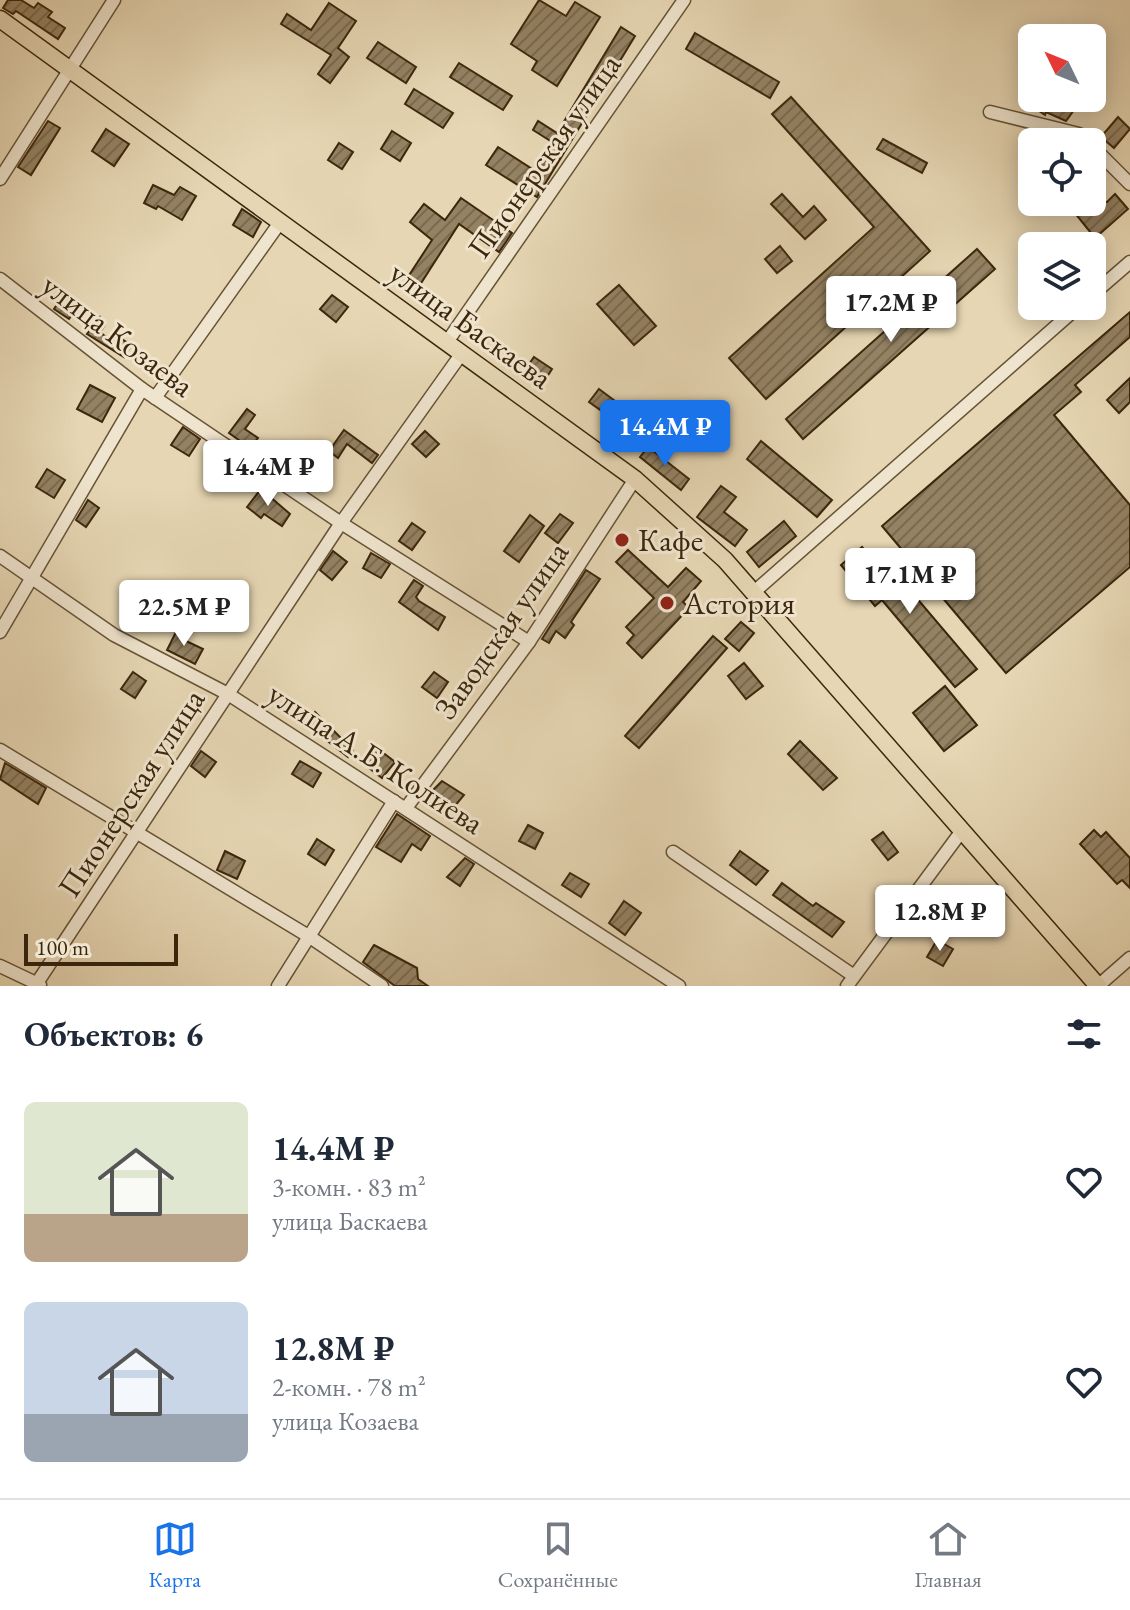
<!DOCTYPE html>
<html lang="ru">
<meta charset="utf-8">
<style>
body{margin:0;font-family:"EB Garamond",serif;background:#f2f2f3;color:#1f2937;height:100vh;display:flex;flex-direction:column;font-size:30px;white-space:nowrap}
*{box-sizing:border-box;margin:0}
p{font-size:26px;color:#747a83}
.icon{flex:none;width:44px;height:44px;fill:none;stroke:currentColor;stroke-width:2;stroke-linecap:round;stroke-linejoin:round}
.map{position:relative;height:986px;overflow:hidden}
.panel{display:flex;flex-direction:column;background:#fff;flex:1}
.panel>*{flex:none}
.needle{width:52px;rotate:313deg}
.buttons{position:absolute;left:1018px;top:24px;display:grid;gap:16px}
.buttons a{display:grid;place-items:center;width:88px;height:88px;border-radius:12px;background:#fff;box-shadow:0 4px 20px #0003;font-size:40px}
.scale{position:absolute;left:24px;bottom:20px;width:154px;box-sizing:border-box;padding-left:8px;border:4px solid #3c270c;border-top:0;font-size:22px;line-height:28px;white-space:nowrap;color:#3c270c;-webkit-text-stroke:6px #efe4ce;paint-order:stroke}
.price{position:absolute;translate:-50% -68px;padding:0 18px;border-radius:8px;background:#fff;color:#222;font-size:26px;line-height:52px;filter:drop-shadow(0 2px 4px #0008)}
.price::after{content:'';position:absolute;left:50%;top:48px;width:24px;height:18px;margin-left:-12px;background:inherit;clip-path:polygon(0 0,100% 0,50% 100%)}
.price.current{background:#1a73e8;color:#fff}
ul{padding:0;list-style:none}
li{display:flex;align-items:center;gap:24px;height:200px;padding:0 24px}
li span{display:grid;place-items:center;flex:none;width:224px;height:160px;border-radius:12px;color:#555}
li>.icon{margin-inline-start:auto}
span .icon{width:96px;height:96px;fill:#fffc;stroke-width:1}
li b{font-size:34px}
h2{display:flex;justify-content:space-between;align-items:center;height:96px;padding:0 24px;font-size:34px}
.tab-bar{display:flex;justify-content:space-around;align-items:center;height:112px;border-top:2px solid #e0e1e3;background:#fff;font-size:22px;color:#747a83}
.tab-bar a{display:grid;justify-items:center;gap:4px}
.tab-bar .current{color:#1a73e8}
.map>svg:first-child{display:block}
</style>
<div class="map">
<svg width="1130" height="986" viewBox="0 0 1130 986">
<defs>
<pattern id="building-hatch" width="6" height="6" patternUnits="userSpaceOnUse" patternTransform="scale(2)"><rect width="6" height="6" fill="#948263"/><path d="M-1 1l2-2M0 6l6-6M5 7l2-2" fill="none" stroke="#7a6a50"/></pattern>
</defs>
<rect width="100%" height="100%" fill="#e6d6b3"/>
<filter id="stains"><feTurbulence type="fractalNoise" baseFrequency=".0025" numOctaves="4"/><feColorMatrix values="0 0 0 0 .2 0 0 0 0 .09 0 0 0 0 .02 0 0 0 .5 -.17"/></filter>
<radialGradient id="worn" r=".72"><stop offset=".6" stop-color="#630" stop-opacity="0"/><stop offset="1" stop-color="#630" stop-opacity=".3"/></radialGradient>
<g fill="url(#building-hatch)" stroke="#3c270c" stroke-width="2">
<polygon points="8,0 21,0 34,8 38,3 52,12 48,17 65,28 58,39 16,11 13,14 3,8"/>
<polygon points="539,0 566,16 575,2 600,17 557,86 532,70 537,61 511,44"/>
<polygon points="329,3 356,21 338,48 349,57 330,83 318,74 331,55 281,24 287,14 311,30"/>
<polygon points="621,27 635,36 537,197 486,165 498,147 534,170 552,142 533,130 538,121 557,133"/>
<polygon points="695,33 779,82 770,98 686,49"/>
<polygon points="378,42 416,67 406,83 367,58"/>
<polygon points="459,63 512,96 503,110 450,77"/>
<polygon points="414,89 453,113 443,128 405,104"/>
<polygon points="1032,94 1032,98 1039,98 1055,109 1061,100 1074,110 1066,121 1046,112 1045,115 1029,104"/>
<polygon points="791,97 930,251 766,399 729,358 874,227 772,114"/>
<polygon points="1118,117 1130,129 1114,148 1101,137"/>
<polygon points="48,121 60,128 31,175 18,167"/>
<polygon points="106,129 129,144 114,166 92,151"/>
<polygon points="392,131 411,143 400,161 381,149"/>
<polygon points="883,139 927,163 922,173 877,149"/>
<polygon points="339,143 353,152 342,169 328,160"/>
<polygon points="153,185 174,195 180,187 196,196 182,220 158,206 156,209 144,203"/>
<polygon points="782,194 803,217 814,206 826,220 805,239 771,204"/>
<polygon points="1115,194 1128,209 1095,238 1066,202 1107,202"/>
<polygon points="461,198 512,233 499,252 459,224 416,291 404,283 432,240 410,222 424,204 445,220"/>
<polygon points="242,209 261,222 253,237 233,225"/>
<polygon points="780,246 792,261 777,273 765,259"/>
<polygon points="977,249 995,269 803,439 786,419"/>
<polygon points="619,285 656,326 634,345 597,304"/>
<polygon points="64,294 80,304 69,319 54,309"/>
<polygon points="332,295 348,307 336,322 320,309"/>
<polygon points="1130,312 1130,337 1075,385 1081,392 1054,415 1130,505 1130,567 1006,673 882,526"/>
<polygon points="100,317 105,325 100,332 113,343 117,336 131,345 124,357 87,334"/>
<polygon points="534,357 552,369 543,383 525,370"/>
<polygon points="1130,378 1130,402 1119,413 1107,400"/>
<polygon points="90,385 115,398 102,422 77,409"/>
<polygon points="599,389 615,401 606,414 589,402"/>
<polygon points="247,409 255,415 245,429 258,438 250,448 229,433"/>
<polygon points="183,427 200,439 189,456 171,445"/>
<polygon points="344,430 378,455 372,463 347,444 338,458 329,451"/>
<polygon points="425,431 439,444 426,457 412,444"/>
<polygon points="761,441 832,500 817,517 747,459"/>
<polygon points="648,447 689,479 681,490 640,457"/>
<polygon points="47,469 65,480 54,498 36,487"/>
<polygon points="721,486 736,497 724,512 747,530 735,546 697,517"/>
<polygon points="261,489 290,514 282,526 264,514 261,518 247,507"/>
<polygon points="88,500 99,508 86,527 76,520"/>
<polygon points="560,514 573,523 558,543 545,533"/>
<polygon points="530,515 544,526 519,562 504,551"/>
<polygon points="784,521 796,536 759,567 747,552"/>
<polygon points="412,523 425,532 412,550 399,541"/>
<polygon points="862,547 896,588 903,582 977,669 955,687 882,600 875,606 841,565"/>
<polygon points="628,550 668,587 686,568 701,581 683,602 689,608 642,658 627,643 634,635 626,627 654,598 616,562"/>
<polygon points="333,551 347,562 332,580 320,570"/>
<polygon points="371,553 390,564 381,578 363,568"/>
<polygon points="586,570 600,579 571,622 574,625 565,638 556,631 549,643 542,639"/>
<polygon points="414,580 423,586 416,597 419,601 445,617 438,630 399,602"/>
<polygon points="741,622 754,633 739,651 725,639"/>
<polygon points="177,630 189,636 186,641 203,649 195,664 167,650"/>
<polygon points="713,636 727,648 639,748 625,736"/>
<polygon points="744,663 763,686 746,699 728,676"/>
<polygon points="133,672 146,681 135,698 121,689"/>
<polygon points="434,672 448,682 437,698 422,687"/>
<polygon points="945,686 977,725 944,751 913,713"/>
<polygon points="315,712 353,750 348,757 306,724"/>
<polygon points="800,741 837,778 823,790 788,754"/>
<polygon points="377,748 395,762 382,778 364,764"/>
<polygon points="201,751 216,762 205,777 191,766"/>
<polygon points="300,761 321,773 313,787 292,774"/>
<polygon points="5,763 46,788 38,804 0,779"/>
<polygon points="442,781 464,795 455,806 446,800 438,808 423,800"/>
<polygon points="397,814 430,836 421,850 412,844 401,862 376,847"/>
<polygon points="528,825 543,833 535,849 519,841"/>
<polygon points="1094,830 1101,837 1106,832 1130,858 1130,888 1122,880 1117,884 1080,844"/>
<polygon points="883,832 898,852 888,860 872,840"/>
<polygon points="317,839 334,850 325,865 308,854"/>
<polygon points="225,851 245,861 237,879 217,870"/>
<polygon points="740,851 768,871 756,885 730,865"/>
<polygon points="465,858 474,864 460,886 447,877"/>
<polygon points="570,873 589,884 581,897 562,885"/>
<polygon points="782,883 813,906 816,903 844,922 832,937 773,895"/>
<polygon points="624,901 641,913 625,935 609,923"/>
<polygon points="937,940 953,949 943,966 927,957"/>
<polygon points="374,945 417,968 418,979 428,986 395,986 363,962"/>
</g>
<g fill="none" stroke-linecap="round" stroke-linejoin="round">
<defs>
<g id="minor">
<polyline points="990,112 1079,134 1087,142"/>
<polyline points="1092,146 1130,184"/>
<polyline points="0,179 114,0"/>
<polyline points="0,279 142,389 341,523 529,642"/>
<polyline points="1092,295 1130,262"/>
<polyline points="447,342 684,0"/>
<polyline points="155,398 281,221"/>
<polyline points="0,556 114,635 228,694 679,986"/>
<polyline points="754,592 1079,306"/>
<polyline points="0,632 142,389"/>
<polyline points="0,750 310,937 382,986"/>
<polyline points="406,808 529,642 635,479"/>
<polyline points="673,852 854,976"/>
<polyline points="0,966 40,985"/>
<polyline points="35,986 341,523 462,353"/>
<polyline points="278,986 394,801"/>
<polyline points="847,986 961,832"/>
<polyline points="1098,986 1130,958"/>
</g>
<polyline id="major" points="0,19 635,479 725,560 1098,986"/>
</defs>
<use href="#minor" stroke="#665336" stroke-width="15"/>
<use href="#major" stroke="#3c270c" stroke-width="19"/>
<use href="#minor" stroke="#efe4ce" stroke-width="12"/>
<use href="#major" stroke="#e6d6b3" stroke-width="16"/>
</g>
<g fill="#8f2418" stroke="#efe4ce" stroke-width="3">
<circle cx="622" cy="540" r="8"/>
<circle cx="667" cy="603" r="8"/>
</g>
<g text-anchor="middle" stroke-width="6" stroke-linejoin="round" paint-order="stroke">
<g font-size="32" fill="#3c270c" stroke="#efe4ce">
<text transform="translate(544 156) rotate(-55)" y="11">Пионерская улица</text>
<text transform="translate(471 325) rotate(36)" y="11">улица Баскаева</text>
<text transform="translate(118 335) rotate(37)" y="11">улица Козаева</text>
<text transform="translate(501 630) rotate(-55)" y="11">Заводская улица</text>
<text transform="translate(376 758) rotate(33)" y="11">улица А.Б. Колиева</text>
<text transform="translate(131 793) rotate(-57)" y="11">Пионерская улица</text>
</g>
<g font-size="32" fill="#3c270c" stroke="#efe4ce" text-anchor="start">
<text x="638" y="551">Кафе</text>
<text x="683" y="614">Астория</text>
</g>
</g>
<rect width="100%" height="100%" filter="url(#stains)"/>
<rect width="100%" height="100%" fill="url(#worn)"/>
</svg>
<div class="buttons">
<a><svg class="needle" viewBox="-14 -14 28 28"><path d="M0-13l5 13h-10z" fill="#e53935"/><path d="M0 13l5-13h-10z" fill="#747a83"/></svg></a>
<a><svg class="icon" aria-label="locate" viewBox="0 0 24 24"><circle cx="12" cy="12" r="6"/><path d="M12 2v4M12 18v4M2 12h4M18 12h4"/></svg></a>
<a><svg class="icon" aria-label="layers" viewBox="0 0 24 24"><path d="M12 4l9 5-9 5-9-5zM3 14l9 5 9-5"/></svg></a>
</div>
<div class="scale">100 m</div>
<b class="price" style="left:891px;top:344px">17.2M ₽</b>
<b class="price current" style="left:665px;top:468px">14.4M ₽</b>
<b class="price" style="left:268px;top:508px">14.4M ₽</b>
<b class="price" style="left:910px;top:616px">17.1M ₽</b>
<b class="price" style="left:184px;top:648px">22.5M ₽</b>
<b class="price" style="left:940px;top:953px">12.8M ₽</b>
</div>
<section class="panel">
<h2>Объектов: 6<svg class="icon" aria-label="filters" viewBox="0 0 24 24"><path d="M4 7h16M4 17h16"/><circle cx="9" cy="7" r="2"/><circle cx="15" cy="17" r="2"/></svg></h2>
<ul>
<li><span style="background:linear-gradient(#dfe7d0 70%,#b9a48a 0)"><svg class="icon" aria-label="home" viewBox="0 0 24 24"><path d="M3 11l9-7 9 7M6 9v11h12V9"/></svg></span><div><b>14.4M ₽</b><p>3-комн. · 83 m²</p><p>улица Баскаева</p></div><svg class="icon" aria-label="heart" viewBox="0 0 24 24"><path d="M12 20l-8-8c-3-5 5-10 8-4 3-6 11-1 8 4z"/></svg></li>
<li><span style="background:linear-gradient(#c9d6e8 70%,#9aa5b1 0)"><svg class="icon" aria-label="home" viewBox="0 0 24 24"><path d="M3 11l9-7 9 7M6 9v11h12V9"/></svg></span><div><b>12.8M ₽</b><p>2-комн. · 78 m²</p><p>улица Козаева</p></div><svg class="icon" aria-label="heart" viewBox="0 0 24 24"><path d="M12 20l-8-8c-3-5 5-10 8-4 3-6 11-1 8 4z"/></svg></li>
</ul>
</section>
<nav class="tab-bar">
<a class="current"><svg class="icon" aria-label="map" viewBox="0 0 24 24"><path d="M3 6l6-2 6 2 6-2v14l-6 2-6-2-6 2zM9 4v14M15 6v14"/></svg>Карта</a>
<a><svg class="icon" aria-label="saved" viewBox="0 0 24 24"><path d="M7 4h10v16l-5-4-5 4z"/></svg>Сохранённые</a>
<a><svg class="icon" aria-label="home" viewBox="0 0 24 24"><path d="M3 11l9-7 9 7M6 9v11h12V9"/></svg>Главная</a>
</nav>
